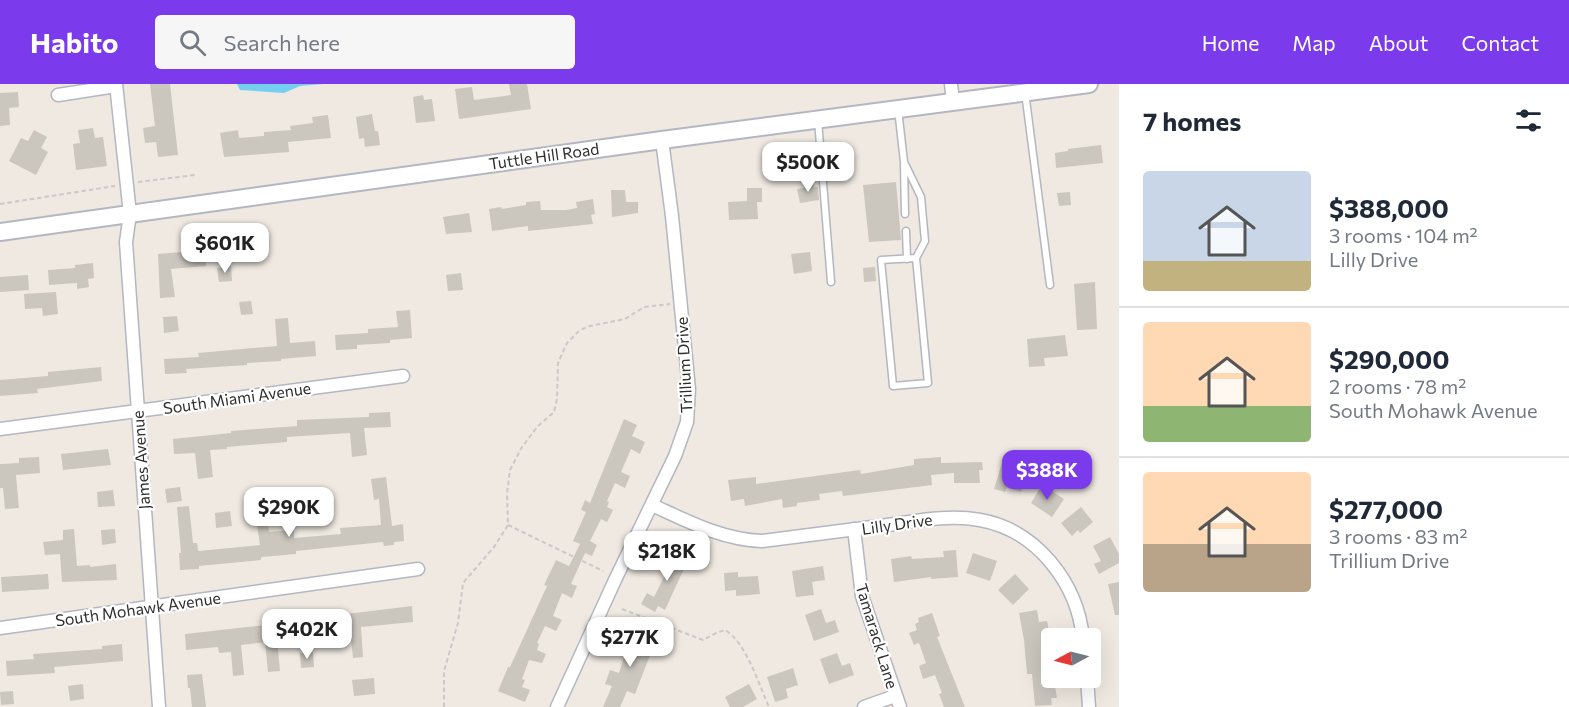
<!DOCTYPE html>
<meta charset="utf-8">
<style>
body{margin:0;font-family:Commissioner,sans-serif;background:#f6f6f7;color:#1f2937;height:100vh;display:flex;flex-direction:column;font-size:22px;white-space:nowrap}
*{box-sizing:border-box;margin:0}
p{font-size:20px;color:#747a83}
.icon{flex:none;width:33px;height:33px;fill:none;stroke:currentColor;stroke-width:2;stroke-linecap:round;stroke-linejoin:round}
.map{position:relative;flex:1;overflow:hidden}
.sheet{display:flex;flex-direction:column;background:#fff;width:450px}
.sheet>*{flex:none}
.needle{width:39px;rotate:263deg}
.fabs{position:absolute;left:1041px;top:544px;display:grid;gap:12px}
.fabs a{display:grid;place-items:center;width:60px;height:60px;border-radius:6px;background:#fff;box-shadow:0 6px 24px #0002;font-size:30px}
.price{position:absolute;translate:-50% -51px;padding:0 14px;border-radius:12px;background:#fff;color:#222;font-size:20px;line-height:39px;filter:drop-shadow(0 2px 3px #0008)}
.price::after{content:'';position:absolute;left:50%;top:36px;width:18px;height:14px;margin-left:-9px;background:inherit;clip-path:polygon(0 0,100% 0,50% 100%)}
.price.current{background:#7c3aed;color:#fff}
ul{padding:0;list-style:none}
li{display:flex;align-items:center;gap:18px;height:150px;padding:0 24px}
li+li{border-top:2px solid #e0e1e3}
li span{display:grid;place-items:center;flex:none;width:168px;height:120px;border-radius:6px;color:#555}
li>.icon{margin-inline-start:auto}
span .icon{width:72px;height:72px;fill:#fffc;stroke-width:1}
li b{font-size:26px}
h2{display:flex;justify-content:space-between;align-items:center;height:72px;padding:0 24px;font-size:26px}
header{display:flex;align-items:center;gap:36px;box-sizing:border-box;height:84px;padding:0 30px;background:#7c3aed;color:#fff}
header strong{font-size:28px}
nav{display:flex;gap:33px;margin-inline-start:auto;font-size:21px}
.search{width:420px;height:54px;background:#f6f6f7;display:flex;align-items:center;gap:15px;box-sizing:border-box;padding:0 21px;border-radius:6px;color:#747a83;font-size:22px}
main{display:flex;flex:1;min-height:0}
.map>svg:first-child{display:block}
</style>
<header>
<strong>Habito</strong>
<div class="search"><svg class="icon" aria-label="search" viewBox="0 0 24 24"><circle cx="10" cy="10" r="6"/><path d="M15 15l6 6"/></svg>Search here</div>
<nav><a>Home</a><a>Map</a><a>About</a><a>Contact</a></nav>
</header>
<main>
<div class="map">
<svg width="1119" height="623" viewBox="0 0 1119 623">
<rect width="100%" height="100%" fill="#efe9e1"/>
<polygon fill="#75cff0" points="237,0 324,0 300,2 284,9 240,6"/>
<g fill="#cbc7bf">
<polygon points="150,0 170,0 178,71 158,73 156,58 145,59 143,44 155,42"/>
<polygon points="509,0 527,0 531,25 459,35 455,5 472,3 474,16 511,11"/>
<polygon points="18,8 19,23 9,24 10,41 0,42 0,9"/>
<polygon points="423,11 424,16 432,15 435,37 416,39 413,13"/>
<polygon points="372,30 375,47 378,47 380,61 365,63 364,54 359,55 356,33"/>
<polygon points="328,31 331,54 288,58 289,68 224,73 220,49 238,46 239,54 264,52 264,48 291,46 290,42 313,39 312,33"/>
<polygon points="93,44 95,54 103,53 107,82 76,86 73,60 80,59 78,46"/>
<polygon points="34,46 47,53 41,64 48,68 36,91 9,77 21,54 28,57"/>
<polygon points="1101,61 1103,79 1056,84 1055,69 1068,67 1068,65"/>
<polygon points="813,97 814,103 818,103 819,116 800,119 797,105 804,104 803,98"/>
<polygon points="896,98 901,156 869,158 863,101"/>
<polygon points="747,104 762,104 762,118 757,118 758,135 729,136 728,118 747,117"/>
<polygon points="611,106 625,106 626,118 638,118 638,129 612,133"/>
<polygon points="1070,108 1071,121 1059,122 1057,109"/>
<polygon points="593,115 595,130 591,131 593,140 528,147 528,142 492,147 489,125 501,123 502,125 526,121 526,118 540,117 541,126 566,126 577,124 576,118"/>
<polygon points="469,129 472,148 446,150 443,133"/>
<polygon points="245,159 246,174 226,176 224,161"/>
<polygon points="205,166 206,182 171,185 175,213 160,214 158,170"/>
<polygon points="810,168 812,187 794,190 791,170"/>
<polygon points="93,179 94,194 88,195 89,203 77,205 77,199 49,201 48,186 75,184 75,181"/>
<polygon points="231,182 232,197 219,198 217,184"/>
<polygon points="875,183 876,197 864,198 863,184"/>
<polygon points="461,189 463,206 448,207 446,191"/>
<polygon points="28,191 29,206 0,208 0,193"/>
<polygon points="1095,198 1097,245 1077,246 1074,200"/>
<polygon points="56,208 58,230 43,232 42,224 25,225 24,210"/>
<polygon points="251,217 253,230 241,231 239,218"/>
<polygon points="410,226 412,254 390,256 390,259 357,261 357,265 336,266 335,251 368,249 368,245 398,243 396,227"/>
<polygon points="177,232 179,247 164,249 163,233"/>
<polygon points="288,234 290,259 315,257 316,272 281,275 281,277 247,279 247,281 186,285 187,289 165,290 164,275 199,273 198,269 277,262 275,235"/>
<polygon points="1065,251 1068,272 1044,274 1045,282 1029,283 1027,255"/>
<polygon points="101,283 102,297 37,305 38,309 0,312 0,296 48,292 48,288"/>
<polygon points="390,328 391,343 364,344 367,371 352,373 350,349 287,353 287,358 227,363 227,365 210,366 213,393 198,395 195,369 174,370 173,355 231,349 231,347 297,342 297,336 369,333 369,329"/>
<polygon points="624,335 637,341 632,352 645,358 640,370 631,365 621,388 630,392 625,404 615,399 607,417 609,418 607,423 613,426 607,438 601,435 590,457 597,461 592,472 585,469 571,500 577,502 572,514 562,509 553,532 562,536 556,547 545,542 537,559 539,560 537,566 546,570 542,579 529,576 522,595 525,596 522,603 530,606 525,618 498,607 508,583 510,583 547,502 544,501 556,476 569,482 580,460 573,457 586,428 581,426 585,416 590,419"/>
<polygon points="108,365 111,381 63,386 61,370"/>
<polygon points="39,373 40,389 16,391 19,424 5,425 3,404 0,404 0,380 19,379 19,374"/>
<polygon points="941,373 941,379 982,378 983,386 979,386 980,399 954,399 954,389 931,391 932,401 843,412 842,407 819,410 820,416 797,419 797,422 783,424 782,415 745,422 744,415 731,417 728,396 756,393 756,400 860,386 861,390 914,381 914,375"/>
<polygon points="1002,379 1027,388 1021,408 1007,403 1005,408 994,405"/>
<polygon points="386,393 392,442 403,440 404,457 394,458 394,461 384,462 383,458 296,467 296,470 261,473 261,476 199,482 199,485 180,486 179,469 181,469 177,423 189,422 193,459 197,459 198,467 260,461 256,434 267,432 269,448 294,446 294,454 341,450 340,444 381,441 379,415 374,416 371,395"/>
<polygon points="1042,401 1064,415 1052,433 1031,419"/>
<polygon points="180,403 182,417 167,419 165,405"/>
<polygon points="113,406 115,422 98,423 97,408"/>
<polygon points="1081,423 1093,438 1080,449 1078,446 1072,452 1061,439"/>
<polygon points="230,427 232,442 216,444 215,429"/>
<polygon points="74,445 77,482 90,481 90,483 116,480 117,496 62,498 60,470 45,471 43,458 63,456 63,446"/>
<polygon points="115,445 116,459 102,461 101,446"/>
<polygon points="1110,453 1119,470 1119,479 1099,490 1094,480 1101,477 1093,462"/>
<polygon points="668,463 683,470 680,475 687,478 665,526 658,522 655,528 641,520 647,509 654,513 666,489 670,478 663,475"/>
<polygon points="956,466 958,493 931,495 931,493 894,498 891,475 911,472 912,475 944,473 943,467"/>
<polygon points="973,469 997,477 990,497 966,489"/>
<polygon points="823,482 825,496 812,498 814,511 796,513 792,487"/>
<polygon points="738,488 738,493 758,492 760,510 736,512 736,506 725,507 724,489"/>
<polygon points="48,490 49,505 2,508 1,493"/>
<polygon points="1015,490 1029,505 1013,521 998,506"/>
<polygon points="1119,498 1119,531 1115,531 1108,500"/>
<polygon points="412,522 413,538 361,543 363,573 353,574 350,545 323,547 322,533"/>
<polygon points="821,525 826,539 835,536 839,548 814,557 805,531"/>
<polygon points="1037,526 1039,538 1047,537 1050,551 1044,552 1046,574 1052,574 1052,602 1055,601 1057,614 1051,614 1052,621 1035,622 1032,590 1027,590 1024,556 1019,529"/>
<polygon points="932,529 940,552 937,553 965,623 944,623 939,610 942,609 935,591 923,595 919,582 926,579 919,559 914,561 909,549 917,546 915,540 919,538 918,534"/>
<polygon points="302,533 304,551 277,554 280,587 268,588 265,558 241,561 244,591 233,592 231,568 219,569 218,563 186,566 185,550 283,539 282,535"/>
<polygon points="639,543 654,548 649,565 652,566 635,610 627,607 620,623 603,623 612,602 605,600 610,586 619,589 626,567 622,566 626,552 635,555"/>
<polygon points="122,560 123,577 54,583 55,589 7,592 6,577 34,575 33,570 102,565 102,562"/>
<polygon points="313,568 314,583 301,584 300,569"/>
<polygon points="837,569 842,582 850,579 854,591 829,600 820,575"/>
<polygon points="793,584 798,601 786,605 788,614 775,618 767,593"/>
<polygon points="202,590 206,623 192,623 190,604 188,604 187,591"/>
<polygon points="374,594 375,610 354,612 352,596"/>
<polygon points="83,600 84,615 70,617 68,602"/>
<polygon points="749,600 757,615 743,623 730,623 725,613"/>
<polygon points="13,607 14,620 1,621 0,608"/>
</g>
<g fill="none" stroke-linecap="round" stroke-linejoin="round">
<defs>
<g id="lane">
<polyline points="1025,8 1050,201"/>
<polyline points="898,25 904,78 921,113 925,157 916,174 928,299 893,302 881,176 916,174"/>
<polyline points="818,36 831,198"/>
<polyline points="904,81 905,130"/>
<polyline points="906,147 907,175"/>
</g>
<g id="street">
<polyline points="116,0 130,130 126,158 159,623"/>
<polyline points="951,0 953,17"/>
<polyline points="58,11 116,2"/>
<polyline points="0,345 403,292"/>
<path d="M652 421C687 437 723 456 762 457 801 452 841 447 880 442 913 438 946 430 980 436 1037 446 1078 500 1083 555"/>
<polyline points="854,445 862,512 900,623"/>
<polyline points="0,544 418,485"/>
<polyline points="1087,594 1089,623"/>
<polyline points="557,623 615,496 675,372 687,338 689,305 672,132 662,56"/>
<polyline points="864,623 895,612"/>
</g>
<polyline id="secondary" points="0,148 662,56 1089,0"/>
</defs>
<use href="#lane" stroke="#b4b7c1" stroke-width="9"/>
<use href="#street" stroke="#b4b7c1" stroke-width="15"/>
<use href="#secondary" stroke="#b4b7c1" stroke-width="20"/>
<g stroke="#c9c9c9" stroke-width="2" stroke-dasharray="4.5 3" stroke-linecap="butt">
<polyline points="138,98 195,91"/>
<polyline points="0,120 115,102"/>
<polyline points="508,441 603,487"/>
<path d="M622 525 703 556 716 549 725 546C746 558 759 601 769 623"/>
<polyline points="444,623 444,587 458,539 463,499 494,463 508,441 507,410 510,386 522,363 537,343 554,328 557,315 558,279 567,259 580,246 590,242 625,235 644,223 670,220"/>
</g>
<use href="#lane" stroke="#fff" stroke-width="6"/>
<use href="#street" stroke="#fff" stroke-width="12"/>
<use href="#secondary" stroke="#fff" stroke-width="16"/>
</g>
<g text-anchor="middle" stroke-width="4.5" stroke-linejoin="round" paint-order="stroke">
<g font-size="16" fill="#2e2e2e" stroke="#fff">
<text transform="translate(544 72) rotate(-8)" y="6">Tuttle Hill Road</text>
<text transform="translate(684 281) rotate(-93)" y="6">Trillium Drive</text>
<text transform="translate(237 314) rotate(-8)" y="6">South Miami Avenue</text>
<text transform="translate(141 376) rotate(-94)" y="6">James Avenue</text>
<text transform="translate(897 440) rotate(-8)" y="6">Lilly Drive</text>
<text transform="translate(138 525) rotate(-8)" y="6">South Mohawk Avenue</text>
<text transform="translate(877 552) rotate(73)" y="6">Tamarack Lane</text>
</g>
</g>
</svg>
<div class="fabs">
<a><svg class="needle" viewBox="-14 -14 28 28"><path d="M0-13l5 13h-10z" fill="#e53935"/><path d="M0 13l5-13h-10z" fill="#747a83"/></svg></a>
</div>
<b class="price" style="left:808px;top:109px">$500K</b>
<b class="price" style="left:225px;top:190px">$601K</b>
<b class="price current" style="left:1047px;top:417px">$388K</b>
<b class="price" style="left:289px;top:454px">$290K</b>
<b class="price" style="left:667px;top:498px">$218K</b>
<b class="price" style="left:307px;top:576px">$402K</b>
<b class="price" style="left:630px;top:584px">$277K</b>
</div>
<section class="sheet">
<h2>7 homes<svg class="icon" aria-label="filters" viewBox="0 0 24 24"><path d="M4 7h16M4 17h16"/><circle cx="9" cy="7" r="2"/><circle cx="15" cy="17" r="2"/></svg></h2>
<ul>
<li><span style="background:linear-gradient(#c9d6e8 75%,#c2b280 0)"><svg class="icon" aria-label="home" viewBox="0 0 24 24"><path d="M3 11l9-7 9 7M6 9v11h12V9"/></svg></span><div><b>$388,000</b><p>3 rooms · 104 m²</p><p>Lilly Drive</p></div></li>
<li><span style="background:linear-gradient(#ffd9b3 70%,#8fb573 0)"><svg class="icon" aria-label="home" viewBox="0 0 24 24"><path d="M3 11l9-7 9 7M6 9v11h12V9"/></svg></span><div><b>$290,000</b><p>2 rooms · 78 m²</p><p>South Mohawk Avenue</p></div></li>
<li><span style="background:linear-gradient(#ffd9b3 60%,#b9a48a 0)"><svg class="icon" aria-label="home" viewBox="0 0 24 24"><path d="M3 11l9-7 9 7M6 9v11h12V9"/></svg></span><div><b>$277,000</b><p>3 rooms · 83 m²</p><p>Trillium Drive</p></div></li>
</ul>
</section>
</main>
